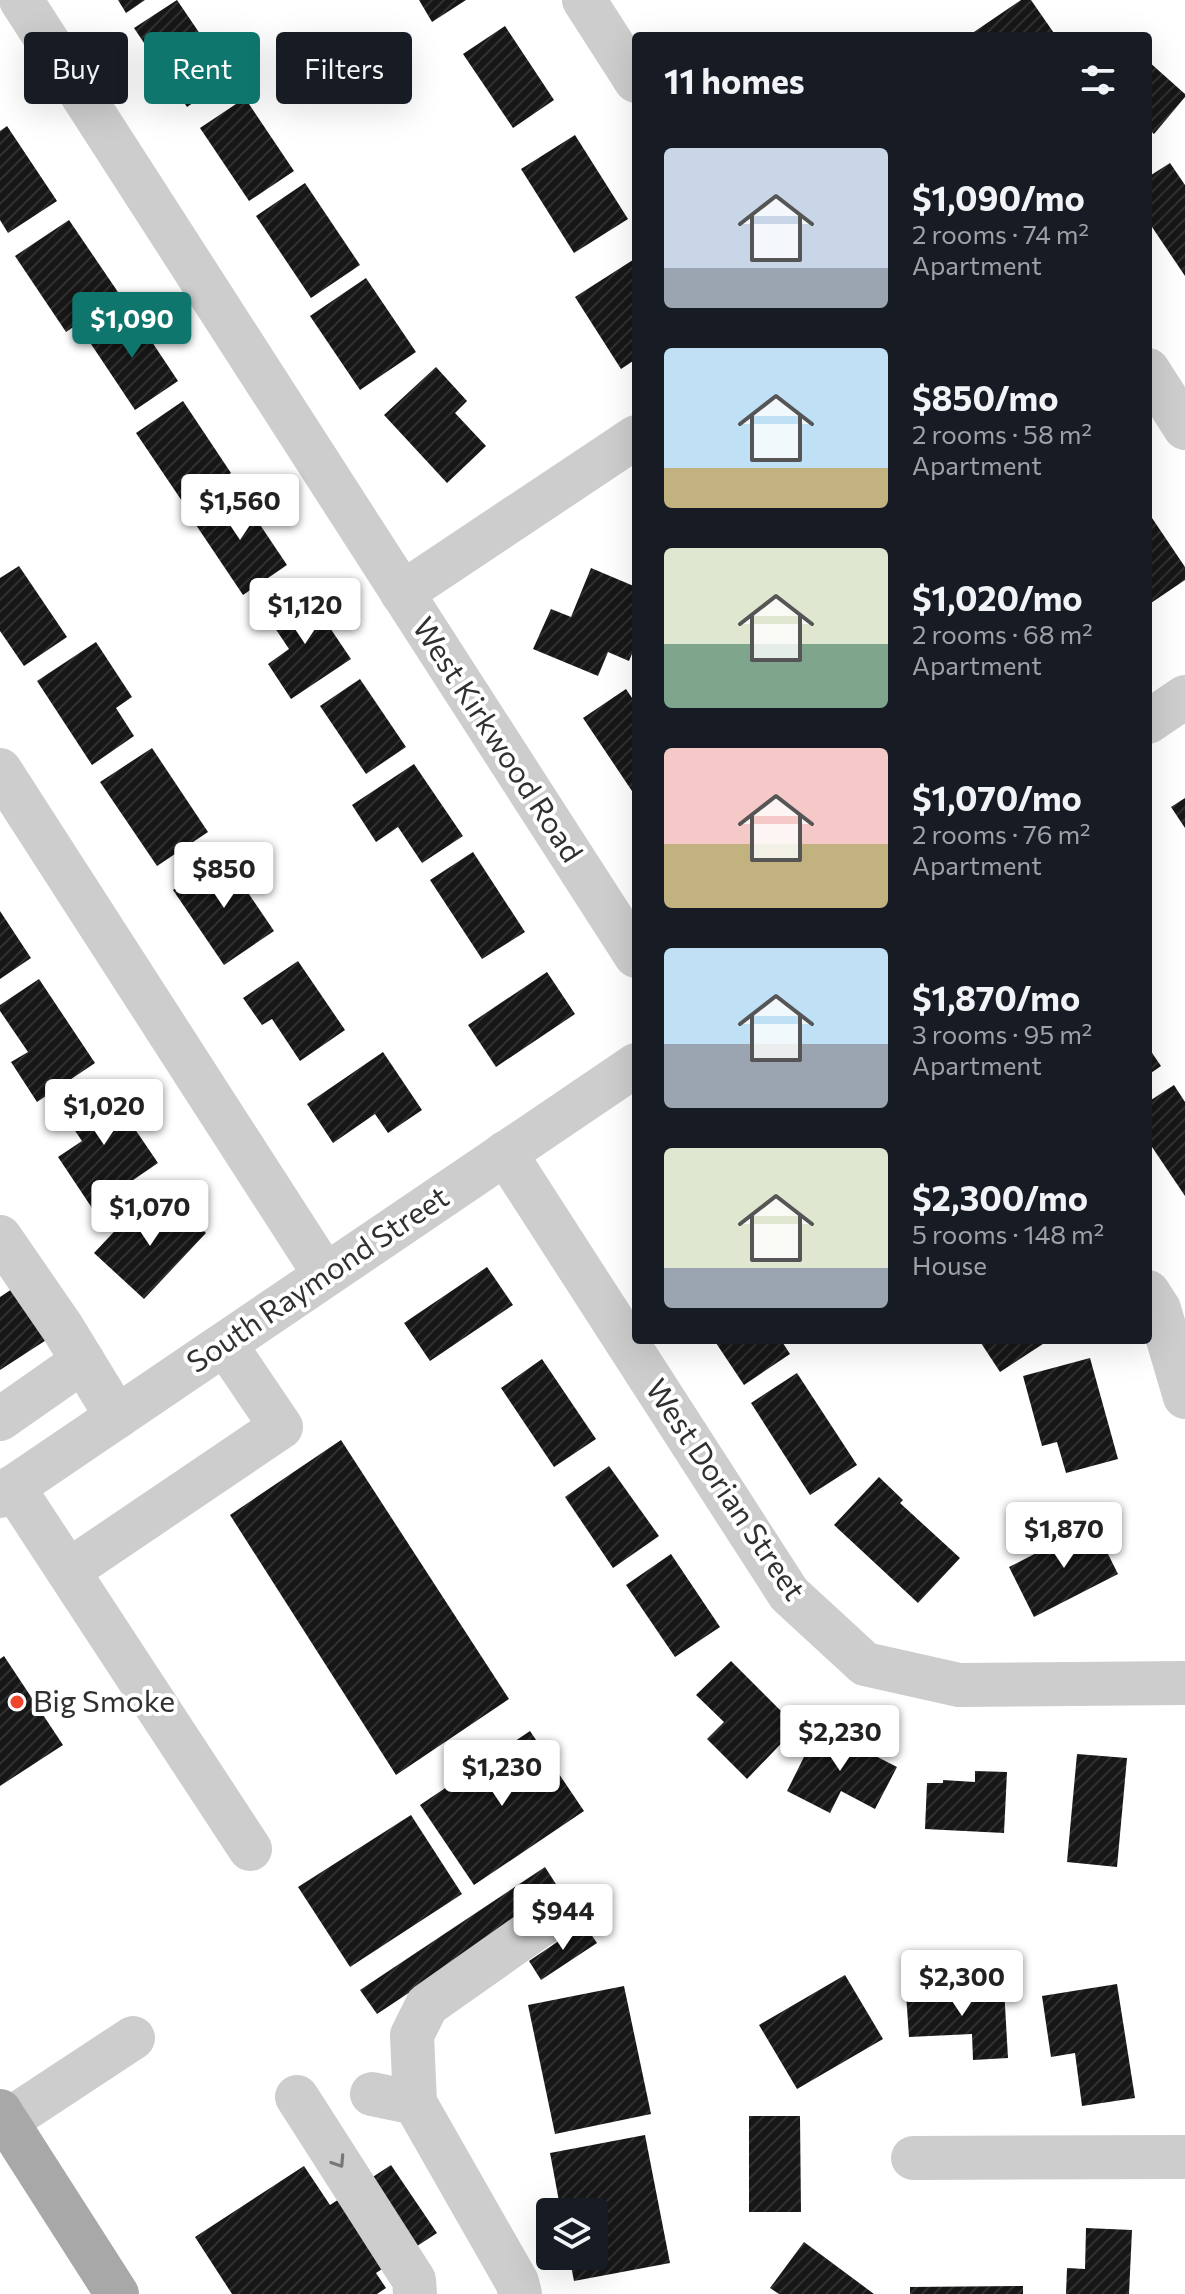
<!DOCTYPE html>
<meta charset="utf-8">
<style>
body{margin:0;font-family:Commissioner,sans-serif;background:#20242c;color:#f1f3f6;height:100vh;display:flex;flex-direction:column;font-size:30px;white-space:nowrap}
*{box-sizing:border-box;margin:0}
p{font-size:26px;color:#9ea1a6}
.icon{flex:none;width:44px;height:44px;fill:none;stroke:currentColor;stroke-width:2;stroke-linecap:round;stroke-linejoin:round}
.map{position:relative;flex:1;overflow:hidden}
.details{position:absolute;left:632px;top:32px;width:520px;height:1312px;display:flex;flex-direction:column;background:#171b24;border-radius:8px;box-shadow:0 8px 32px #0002}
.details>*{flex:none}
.top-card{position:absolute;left:24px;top:32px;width:488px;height:72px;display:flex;gap:16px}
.fabs{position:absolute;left:536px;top:2198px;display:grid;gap:16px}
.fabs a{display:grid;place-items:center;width:72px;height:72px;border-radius:8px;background:#171b24;box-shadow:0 8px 32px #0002;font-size:40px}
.price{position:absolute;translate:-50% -68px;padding:0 18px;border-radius:8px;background:#fff;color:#222;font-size:26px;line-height:52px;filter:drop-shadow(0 2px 4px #0008)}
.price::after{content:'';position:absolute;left:50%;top:48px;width:24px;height:18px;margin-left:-12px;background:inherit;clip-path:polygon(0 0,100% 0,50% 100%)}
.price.selected{background:#0f766e;color:#fff}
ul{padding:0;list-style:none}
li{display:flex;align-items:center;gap:24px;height:200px;padding:0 32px}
li span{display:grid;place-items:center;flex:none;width:224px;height:160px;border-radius:8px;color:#555}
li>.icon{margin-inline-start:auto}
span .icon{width:96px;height:96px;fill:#fffc;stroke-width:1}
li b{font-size:34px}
h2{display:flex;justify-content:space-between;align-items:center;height:96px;padding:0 32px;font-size:34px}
.pill{padding:0 28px;border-radius:8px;background:#171b24;box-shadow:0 8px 32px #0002;font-size:28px;line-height:72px}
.pill.selected{background:#0f766e;color:#fff}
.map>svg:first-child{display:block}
</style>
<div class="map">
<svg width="1185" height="2294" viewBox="0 0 1185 2294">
<defs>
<pattern id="building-hatch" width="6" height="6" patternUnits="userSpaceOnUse" patternTransform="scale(2)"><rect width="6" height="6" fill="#171717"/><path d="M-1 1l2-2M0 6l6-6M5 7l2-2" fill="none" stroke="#303030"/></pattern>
</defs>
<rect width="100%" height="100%" fill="#fff"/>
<g fill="url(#building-hatch)">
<polygon points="118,0 145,0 126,13"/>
<polygon points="177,0 230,78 187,107 134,28"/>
<polygon points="419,0 466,0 432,22"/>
<polygon points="1021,0 1031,0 1056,36 968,36"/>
<polygon points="505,26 554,100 513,128 463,54"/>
<polygon points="1148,61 1185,94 1185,97 1154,134 1148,129"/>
<polygon points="245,98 294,171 249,201 200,128"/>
<polygon points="7,126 57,201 8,233 0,220 0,131"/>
<polygon points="575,135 628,219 574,253 521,169"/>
<polygon points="1170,163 1185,185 1185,276 1148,221 1148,177"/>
<polygon points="305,183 360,265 311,298 256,216"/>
<polygon points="69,220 120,295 66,332 15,256"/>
<polygon points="636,258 636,359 621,369 575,297"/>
<polygon points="366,278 416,352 360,390 310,316"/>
<polygon points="130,309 178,381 135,410 87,338"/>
<polygon points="436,367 467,401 455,413 486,446 447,483 384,415"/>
<polygon points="183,401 231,473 184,504 136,433"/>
<polygon points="236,489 287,565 243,595 192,519"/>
<polygon points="1148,512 1185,567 1185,580 1148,605"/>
<polygon points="19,566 67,637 24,666 0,631 0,578"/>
<polygon points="591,568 636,587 636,644 629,661 608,652 598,676 533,649 551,609 571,617"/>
<polygon points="305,591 351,659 291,699 268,664 289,649 267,616"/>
<polygon points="96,642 132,697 116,708 134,736 92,765 37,681"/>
<polygon points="360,679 406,747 366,774 320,706"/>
<polygon points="626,689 636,704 636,797 583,718"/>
<polygon points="152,748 208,832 157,866 100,782"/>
<polygon points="414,764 463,836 422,863 398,827 376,842 352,805"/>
<polygon points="1185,798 1185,828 1171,807"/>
<polygon points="473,852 525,932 482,959 430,880"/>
<polygon points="223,856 274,931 224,965 173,890"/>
<polygon points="0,911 31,958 0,979"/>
<polygon points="298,961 345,1030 300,1061 272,1019 262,1025 243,998"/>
<polygon points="547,972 575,1014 496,1067 468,1025"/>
<polygon points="39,979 95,1063 37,1102 11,1062 28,1052 0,1011 0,1005"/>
<polygon points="1148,1047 1161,1066 1148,1075"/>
<polygon points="383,1052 422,1110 388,1133 375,1114 333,1143 307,1104"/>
<polygon points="103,1082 158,1163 92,1208 58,1157 82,1141 61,1110"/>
<polygon points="1174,1085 1185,1102 1185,1196 1148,1141 1148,1102"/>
<polygon points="170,1200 206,1233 144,1299 94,1253 127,1218 141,1231"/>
<polygon points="487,1267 513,1305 430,1361 404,1323"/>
<polygon points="21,1283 54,1335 0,1370 0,1297"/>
<polygon points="714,1340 781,1340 790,1354 744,1385"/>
<polygon points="979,1340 1049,1340 1000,1372"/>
<polygon points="1090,1358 1118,1459 1066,1473 1057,1442 1042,1446 1023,1376"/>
<polygon points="542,1359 596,1439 554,1467 501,1388"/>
<polygon points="797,1373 857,1465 810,1495 751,1403"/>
<polygon points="341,1440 509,1699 396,1775 230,1515"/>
<polygon points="609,1466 659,1536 613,1568 565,1497"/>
<polygon points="879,1477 903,1500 900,1503 960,1558 918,1603 834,1525"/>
<polygon points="1093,1524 1118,1574 1034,1617 1009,1567"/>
<polygon points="671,1554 720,1627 675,1657 626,1585"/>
<polygon points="4,1656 63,1745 0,1786 0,1659"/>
<polygon points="731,1661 797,1727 747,1779 707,1739 724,1722 696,1695"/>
<polygon points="819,1727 897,1767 875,1809 841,1791 830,1813 787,1791"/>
<polygon points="530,1731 584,1811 474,1885 420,1805"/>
<polygon points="1077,1754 1127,1758 1117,1867 1067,1862"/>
<polygon points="975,1771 1007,1772 1004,1833 925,1829 927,1783 943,1783 943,1780 975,1782"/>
<polygon points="411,1815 462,1894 350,1967 298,1887"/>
<polygon points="545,1867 561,1892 377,2014 360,1990"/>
<polygon points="584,1924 597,1943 541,1980 529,1961"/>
<polygon points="845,1975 883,2039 797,2089 759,2025"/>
<polygon points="1117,1984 1135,2098 1082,2106 1075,2053 1051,2057 1042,1996"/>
<polygon points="624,1986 651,2114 555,2134 528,2005"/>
<polygon points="1004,1988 1008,2058 973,2060 972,2034 909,2037 906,1993"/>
<polygon points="749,2116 800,2116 801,2212 749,2212"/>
<polygon points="645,2135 670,2263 574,2281 569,2256 594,2256 594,2212 561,2212 550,2153"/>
<polygon points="391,2165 437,2233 376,2273 386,2288 377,2294 232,2294 195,2237 304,2166 330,2205"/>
<polygon points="1086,2228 1132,2230 1129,2294 1066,2294 1067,2268 1085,2269"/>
<polygon points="804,2242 874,2294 779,2294 770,2288"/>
<polygon points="1023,2286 1023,2294 910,2294 910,2287"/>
</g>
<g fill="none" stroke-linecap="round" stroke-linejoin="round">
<g stroke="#cdcdcd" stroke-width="44">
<polyline points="21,0 636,956"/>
<polyline points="584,0 636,81"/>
<polyline points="1148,370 1185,428"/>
<polyline points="402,593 636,437"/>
<polyline points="1148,722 1185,697"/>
<polyline points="0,770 325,1275"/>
<polyline points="505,1153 789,1594 865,1664 959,1685 1185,1683"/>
<polyline points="0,1237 62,1327 117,1417"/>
<polyline points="1148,1292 1159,1309 1185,1397"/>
<polyline points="0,1419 83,1361"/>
<polyline points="13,1487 250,1849"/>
<polyline points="0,1496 636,1065"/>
<polyline points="68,1571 281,1427 225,1344"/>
<polyline points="372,2094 415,2103 517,2282 520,2294"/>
<polyline points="297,2097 414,2280 415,2294"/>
<polyline points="415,2103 412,2035 427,2005 566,1907"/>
<polyline points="7,2121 133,2038"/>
<polyline points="913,2158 1185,2157"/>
</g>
<polyline stroke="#a8a8a8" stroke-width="44" points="0,2111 117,2294"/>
</g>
<defs><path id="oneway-chevron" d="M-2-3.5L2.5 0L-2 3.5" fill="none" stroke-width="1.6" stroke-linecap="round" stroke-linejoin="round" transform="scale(2)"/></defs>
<use stroke="#777" href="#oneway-chevron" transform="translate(339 2162) rotate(57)"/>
<circle fill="#ef452a" stroke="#fff" stroke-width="3" cx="17" cy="1702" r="8"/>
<g text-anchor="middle" stroke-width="8" stroke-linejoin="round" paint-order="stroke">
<g font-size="30" fill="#303030" stroke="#fff">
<text transform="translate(497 740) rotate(57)" y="10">West Kirkwood Road</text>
<text transform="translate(318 1280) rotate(-34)" y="10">South Raymond Street</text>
<text transform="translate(725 1490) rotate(56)" y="10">West Dorian Street</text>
</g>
<g font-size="30" fill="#303030" stroke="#fff" text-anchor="start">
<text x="33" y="1712">Big Smoke</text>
</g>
</g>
</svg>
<div class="fabs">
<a><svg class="icon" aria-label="layers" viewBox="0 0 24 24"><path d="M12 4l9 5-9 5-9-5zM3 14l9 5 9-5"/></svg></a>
</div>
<b class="price selected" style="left:132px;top:360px">$1,090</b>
<b class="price" style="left:240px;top:542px">$1,560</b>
<b class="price" style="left:305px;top:646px">$1,120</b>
<b class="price" style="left:224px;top:910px">$850</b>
<b class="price" style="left:104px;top:1147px">$1,020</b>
<b class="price" style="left:150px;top:1248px">$1,070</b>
<b class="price" style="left:1064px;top:1570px">$1,870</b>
<b class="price" style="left:840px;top:1773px">$2,230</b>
<b class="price" style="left:502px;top:1808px">$1,230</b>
<b class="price" style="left:563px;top:1952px">$944</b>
<b class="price" style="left:962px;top:2018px">$2,300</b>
<div class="top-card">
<a class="pill">Buy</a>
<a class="pill selected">Rent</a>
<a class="pill">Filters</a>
</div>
<section class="details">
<h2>11 homes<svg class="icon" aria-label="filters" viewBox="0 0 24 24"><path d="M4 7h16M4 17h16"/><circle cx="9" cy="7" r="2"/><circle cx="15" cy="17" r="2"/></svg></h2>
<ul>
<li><span style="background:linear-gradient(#c9d6e8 75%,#9aa5b1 0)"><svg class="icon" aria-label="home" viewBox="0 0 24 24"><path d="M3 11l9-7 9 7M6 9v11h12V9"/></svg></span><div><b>$1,090/mo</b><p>2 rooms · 74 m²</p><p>Apartment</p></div></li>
<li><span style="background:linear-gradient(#bfe0f5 75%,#c2b280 0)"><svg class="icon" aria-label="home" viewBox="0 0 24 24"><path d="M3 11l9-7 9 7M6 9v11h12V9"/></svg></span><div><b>$850/mo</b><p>2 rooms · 58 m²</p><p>Apartment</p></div></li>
<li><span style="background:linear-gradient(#dfe7d0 60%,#7fa58c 0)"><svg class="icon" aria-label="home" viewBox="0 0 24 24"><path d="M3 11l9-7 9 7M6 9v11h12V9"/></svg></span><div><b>$1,020/mo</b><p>2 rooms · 68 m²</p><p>Apartment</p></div></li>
<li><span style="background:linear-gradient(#f6c9c9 60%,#c2b280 0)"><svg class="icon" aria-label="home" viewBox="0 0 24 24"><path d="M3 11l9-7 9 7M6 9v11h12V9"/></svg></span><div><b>$1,070/mo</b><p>2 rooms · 76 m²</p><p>Apartment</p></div></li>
<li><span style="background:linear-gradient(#bfe0f5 60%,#9aa5b1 0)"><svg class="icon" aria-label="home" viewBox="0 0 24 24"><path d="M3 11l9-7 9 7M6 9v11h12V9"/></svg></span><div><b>$1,870/mo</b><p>3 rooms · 95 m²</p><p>Apartment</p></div></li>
<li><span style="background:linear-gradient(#dfe7d0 75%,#9aa5b1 0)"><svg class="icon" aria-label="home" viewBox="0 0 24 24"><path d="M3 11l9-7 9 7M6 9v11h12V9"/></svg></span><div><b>$2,300/mo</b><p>5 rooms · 148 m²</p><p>House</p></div></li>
</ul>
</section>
</div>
